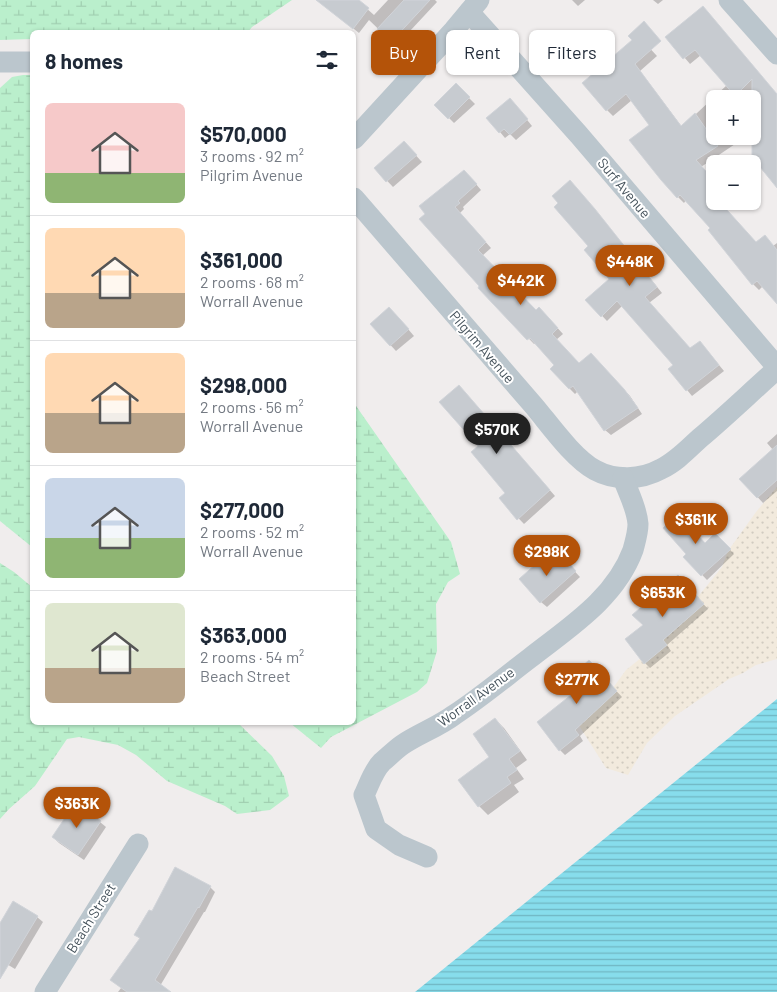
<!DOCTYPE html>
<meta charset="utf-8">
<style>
body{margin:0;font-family:Barlow,sans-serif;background:#f6f6f7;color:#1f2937;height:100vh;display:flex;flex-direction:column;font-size:19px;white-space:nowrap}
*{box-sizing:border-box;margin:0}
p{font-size:16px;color:#747a83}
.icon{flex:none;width:28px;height:28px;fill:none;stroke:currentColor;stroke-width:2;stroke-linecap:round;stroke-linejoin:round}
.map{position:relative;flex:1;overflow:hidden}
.side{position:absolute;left:30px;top:30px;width:326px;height:695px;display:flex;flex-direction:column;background:#fff;border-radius:8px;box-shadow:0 1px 4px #0004}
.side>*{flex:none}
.banner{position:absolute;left:371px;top:30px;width:330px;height:45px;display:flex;gap:10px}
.fabs{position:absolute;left:706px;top:90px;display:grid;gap:10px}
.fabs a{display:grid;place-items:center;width:55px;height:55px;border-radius:8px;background:#fff;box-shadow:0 1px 4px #0004;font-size:25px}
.price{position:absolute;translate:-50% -42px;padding:0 11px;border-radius:18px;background:#b45309;color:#fff;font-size:16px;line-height:32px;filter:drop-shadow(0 1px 2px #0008)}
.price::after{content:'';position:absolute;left:50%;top:30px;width:15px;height:11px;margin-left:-8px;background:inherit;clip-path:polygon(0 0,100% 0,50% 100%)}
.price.selected{background:#222;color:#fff}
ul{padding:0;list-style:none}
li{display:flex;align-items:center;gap:15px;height:125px;padding:0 15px}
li+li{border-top:1px solid #e0e1e3}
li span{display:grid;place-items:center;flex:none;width:140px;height:100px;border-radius:8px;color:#555}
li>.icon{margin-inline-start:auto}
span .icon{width:60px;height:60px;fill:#fffc;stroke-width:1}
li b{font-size:21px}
h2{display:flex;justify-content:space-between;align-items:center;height:60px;padding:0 15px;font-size:21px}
.pill{padding:0 18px;border-radius:8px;background:#fff;box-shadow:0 1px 4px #0004;font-size:18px;line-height:45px}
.pill.selected{background:#b45309;color:#fff}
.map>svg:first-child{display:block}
</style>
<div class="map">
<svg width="777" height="992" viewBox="0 0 777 992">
<defs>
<pattern id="wetland-marsh" width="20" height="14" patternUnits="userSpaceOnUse" patternTransform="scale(1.25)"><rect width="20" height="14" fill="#baefcc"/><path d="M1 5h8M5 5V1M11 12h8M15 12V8" fill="none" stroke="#a1cfb1"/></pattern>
<pattern id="sand-dots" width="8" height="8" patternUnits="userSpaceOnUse" patternTransform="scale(1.25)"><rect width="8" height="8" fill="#f2eadd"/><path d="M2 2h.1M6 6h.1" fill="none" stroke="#d1cbc0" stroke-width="1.8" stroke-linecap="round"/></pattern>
<pattern id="water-rules" width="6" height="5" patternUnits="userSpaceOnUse" patternTransform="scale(1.25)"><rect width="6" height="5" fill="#87ddec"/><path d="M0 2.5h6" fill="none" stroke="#70b6c2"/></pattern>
</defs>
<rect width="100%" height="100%" fill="#f0eded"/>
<g fill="url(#wetland-marsh)">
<polygon points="0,0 292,0 252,27 248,32 32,32 32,39 0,40"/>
<polygon points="23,75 32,75 32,547 0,521 0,88 12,77"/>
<polygon points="354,403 451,542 460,574 448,582 436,604 437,651 427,683 417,692 331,737 321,748 290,723 354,722"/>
<polygon points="0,563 14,572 32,587 32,722 238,723 272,756 284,776 289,796 270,810 237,814 225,806 167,781 136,755 118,745 79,737 67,739 35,786 9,809 0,819"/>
</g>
<polygon fill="url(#sand-dots)" points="777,487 777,659 756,665 743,673 729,679 675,716 647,743 628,775 606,768 578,724 602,703 626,670 651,650 688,609 722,567 728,551 756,512"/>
<polygon fill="url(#water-rules)" points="777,699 777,992 415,992"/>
<g fill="#0003">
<polygon points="326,0 357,0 374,15 388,0 435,0 437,2 396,46 369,20 359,33 329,9"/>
<polygon points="572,0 585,0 578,6"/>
<polygon points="653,0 663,0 658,4"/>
<polygon points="703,7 777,95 777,117 752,99 715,99 715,136 747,136 701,167 715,201 757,244 773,246 777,243 777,302 763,286 759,290 753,284 712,228 686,200 684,203 678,197 651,125 632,100 613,116 607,110 644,42 657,56 640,71 682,127 727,85 701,55 690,64 667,37"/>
<polygon points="456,85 475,104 454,123 436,105"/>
<polygon points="516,106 532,126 516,140 510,134 505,138 500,132"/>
<polygon points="409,148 422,162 393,187 375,168"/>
<polygon points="470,177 481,190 463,207 464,209 460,213 491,248 482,256 536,312 545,314 563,334 556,340 579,365 591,355 630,396 642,414 611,435 605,430 578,391 575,394 570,389 555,365 536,343 534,344 480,288 481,286 420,219"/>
<polygon points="600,216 662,293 649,303 690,350 705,348 724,371 692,396 670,369 675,365 623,305 607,321 587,300 610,279 590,246"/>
<polygon points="395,314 414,336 396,351 371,324"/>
<polygon points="464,392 555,496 524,524 500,499 507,493"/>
<polygon points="777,434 777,491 763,503 741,479 773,450 767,443"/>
<polygon points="715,534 734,554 707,580 685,557 705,544"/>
<polygon points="566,562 580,577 547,607 541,602 552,563"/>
<polygon points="683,582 708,609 667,645 671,651 650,668 645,663 644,625"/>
<polygon points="594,667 622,697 580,736 583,741 565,755 560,750 578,692"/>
<polygon points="495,719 504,728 527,760 516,768 524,779 514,785 519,792 488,815 479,806 460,780 491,757"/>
<polygon points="100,822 106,827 84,860 59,843 53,837"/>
<polygon points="210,887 215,892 205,912 204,912 160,986 163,992 118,992 121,988 112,980 141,940 136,935 152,913"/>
<polygon points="37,917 43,922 15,969 0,960 0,925"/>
</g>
<g fill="#c7cbd0" stroke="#d1d4d9">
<polygon points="316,0 359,0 369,8 353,29"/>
<polygon points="404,0 430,0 391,42 377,29"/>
<polygon points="703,6 777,94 777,188 752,157 752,79 735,96 695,50 683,59 665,37"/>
<polygon points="644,21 661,41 635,64 681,126 695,113 718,146 696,160 715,181 715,201 719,201 756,242 765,235 777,250 777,304 757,281 752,285 708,230 710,228 680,195 677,198 661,180 629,140 649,125 626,94 606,111 582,83 632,40 628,36"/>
<polygon points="456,83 470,97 448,119 434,105"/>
<polygon points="510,98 528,119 510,135 504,129 499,133 486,118"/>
<polygon points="404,141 417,155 386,182 374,168"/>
<polygon points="464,170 477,184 458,201 460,203 455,207 486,242 478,250 536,310 539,307 558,328 552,334 579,363 591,353 624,389 638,408 604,431 573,386 569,389 550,369 554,365 530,338 527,340 478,288 479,286 419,219 425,214 419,206"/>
<polygon points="570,180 595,209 657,287 645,297 690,348 700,341 719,365 686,391 668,369 673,365 617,301 601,317 585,300 609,279 584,250 588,246 554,207 558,203 552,196"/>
<polygon points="389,307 409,329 390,346 370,324"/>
<polygon points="459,385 550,490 517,520 499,498 505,493 471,452 478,446 439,402"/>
<polygon points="777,445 777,480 757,498 739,479"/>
<polygon points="678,513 705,543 715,533 731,549 701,576 683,557 686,554 663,528"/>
<polygon points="561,554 576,571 540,603 519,579 546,555 552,562"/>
<polygon points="678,575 704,604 663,640 667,645 644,664 625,639 643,625 632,615"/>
<polygon points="589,660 617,691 575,730 579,735 559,751 537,722 576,691 566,681"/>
<polygon points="495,718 520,751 509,759 517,770 507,777 511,783 478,807 458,780 489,757 473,734"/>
<polygon points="75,803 101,821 78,855 52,837"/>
<polygon points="175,867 211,886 199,908 198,907 155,980 171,992 127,992 110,980 140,938 134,935 149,910 152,911"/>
<polygon points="13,901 38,916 0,979 0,923"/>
</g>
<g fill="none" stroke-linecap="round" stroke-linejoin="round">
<g stroke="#bbc6cd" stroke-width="21">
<polyline points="729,0 777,54"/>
<polyline points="469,12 579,135 777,367"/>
<polyline points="0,62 32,62"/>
<polyline points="354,139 454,30 479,0"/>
<path d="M354 198 534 406C550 425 573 458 595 470 615 481 641 480 661 469 676 462 688 449 700 438 726 416 751 392 777 369"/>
<path d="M427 857 399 845 376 829 364 795C369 785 373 771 382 762 388 757 395 750 402 745 418 734 438 727 454 715 480 698 505 677 530 658 568 628 615 599 633 550 635 542 638 533 638 524 637 508 628 492 623 478"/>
<polyline points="45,992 138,844"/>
</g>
</g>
<g text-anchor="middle" stroke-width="4" stroke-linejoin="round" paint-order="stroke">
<g font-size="14" fill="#45525b" stroke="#fff">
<text transform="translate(624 188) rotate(50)" y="5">Surf Avenue</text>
<text transform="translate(482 347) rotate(49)" y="5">Pilgrim Avenue</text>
<text transform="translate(476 697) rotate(-36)" y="5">Worrall Avenue</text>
<text transform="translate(91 918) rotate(-58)" y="5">Beach Street</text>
</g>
</g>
</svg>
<div class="fabs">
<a>+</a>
<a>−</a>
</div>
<b class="price" style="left:630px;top:287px">$448K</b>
<b class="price" style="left:521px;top:306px">$442K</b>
<b class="price selected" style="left:497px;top:455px">$570K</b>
<b class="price" style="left:696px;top:545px">$361K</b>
<b class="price" style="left:547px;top:577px">$298K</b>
<b class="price" style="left:663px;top:618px">$653K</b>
<b class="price" style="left:577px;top:705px">$277K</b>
<b class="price" style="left:77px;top:829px">$363K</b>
<div class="banner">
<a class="pill selected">Buy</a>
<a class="pill">Rent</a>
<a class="pill">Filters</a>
</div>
<section class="side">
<h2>8 homes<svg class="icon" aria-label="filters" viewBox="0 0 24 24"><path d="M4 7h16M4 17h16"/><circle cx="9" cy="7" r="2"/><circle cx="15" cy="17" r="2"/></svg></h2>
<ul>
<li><span style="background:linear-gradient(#f6c9c9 70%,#8fb573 0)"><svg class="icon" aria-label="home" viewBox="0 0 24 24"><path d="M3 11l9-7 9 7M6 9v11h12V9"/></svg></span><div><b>$570,000</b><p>3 rooms · 92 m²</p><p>Pilgrim Avenue</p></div></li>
<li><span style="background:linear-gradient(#ffd9b3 65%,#b9a48a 0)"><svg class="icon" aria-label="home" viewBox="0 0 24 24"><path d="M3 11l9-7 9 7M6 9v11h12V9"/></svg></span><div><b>$361,000</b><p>2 rooms · 68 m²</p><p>Worrall Avenue</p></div></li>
<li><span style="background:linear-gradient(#ffd9b3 60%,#b9a48a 0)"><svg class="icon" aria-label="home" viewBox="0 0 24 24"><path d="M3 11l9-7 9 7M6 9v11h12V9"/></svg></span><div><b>$298,000</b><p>2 rooms · 56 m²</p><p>Worrall Avenue</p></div></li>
<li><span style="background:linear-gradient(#c9d6e8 60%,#8fb573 0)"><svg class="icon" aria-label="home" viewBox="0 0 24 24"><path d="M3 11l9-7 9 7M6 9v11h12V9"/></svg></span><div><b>$277,000</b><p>2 rooms · 52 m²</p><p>Worrall Avenue</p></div></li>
<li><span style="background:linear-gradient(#dfe7d0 65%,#b9a48a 0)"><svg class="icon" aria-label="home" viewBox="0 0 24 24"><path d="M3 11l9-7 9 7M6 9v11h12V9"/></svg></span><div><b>$363,000</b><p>2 rooms · 54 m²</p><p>Beach Street</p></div></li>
</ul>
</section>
</div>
